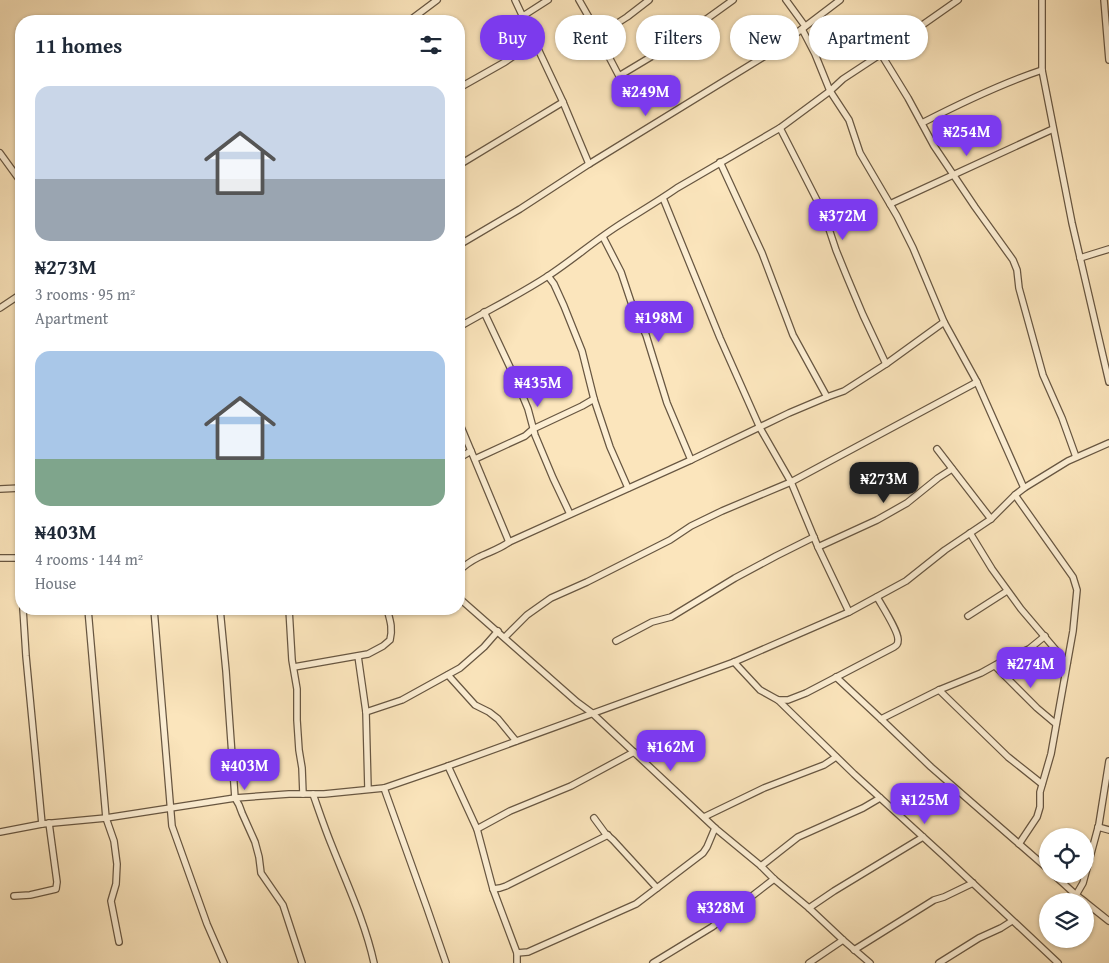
<!DOCTYPE html>
<meta charset="utf-8">
<style>
body{margin:0;font-family:"Gentium Book Plus",serif;background:#f2f2f3;color:#1f2937;height:100vh;display:flex;flex-direction:column;font-size:19px;white-space:nowrap}
*{box-sizing:border-box;margin:0}
p{font-size:16px;color:#747a83}
.icon{flex:none;width:28px;height:28px;fill:none;stroke:currentColor;stroke-width:2;stroke-linecap:round;stroke-linejoin:round}
.map{position:relative;flex:1;overflow:hidden}
.details{position:absolute;left:15px;top:15px;width:450px;height:600px;display:flex;flex-direction:column;background:#fff;border-radius:20px;box-shadow:0 1px 4px #0004}
.details>*{flex:none}
.guide{position:absolute;left:480px;top:15px;width:475px;height:45px;display:flex;gap:10px}
.controls{position:absolute;left:1039px;top:828px;display:grid;gap:10px}
.controls a{display:grid;place-items:center;width:55px;height:55px;border-radius:50%;background:#fff;box-shadow:0 1px 4px #0004;font-size:25px}
.price{position:absolute;translate:-50% -42px;padding:0 11px;border-radius:10px;background:#7c3aed;color:#fff;font-size:16px;line-height:32px;filter:drop-shadow(0 1px 2px #0008)}
.price::after{content:'';position:absolute;left:50%;top:30px;width:15px;height:11px;margin-left:-8px;background:inherit;clip-path:polygon(0 0,100% 0,50% 100%)}
.price.on{background:#222;color:#fff}
ul{padding:0;list-style:none}
li{display:grid;align-content:center;gap:10px;height:265px;padding:0 20px}
li span{display:grid;place-items:center;height:155px;border-radius:15px;color:#555}
li>.icon{margin-inline-start:auto}
span .icon{width:90px;height:90px;fill:#fffc;stroke-width:1}
li b{font-size:21px}
h2{display:flex;justify-content:space-between;align-items:center;height:60px;padding:0 20px;font-size:21px}
.pill{padding:0 18px;border-radius:22px;background:#fff;box-shadow:0 1px 4px #0004;font-size:18px;line-height:45px}
.pill.on{background:#7c3aed;color:#fff}
.map>svg:first-child{display:block}
</style>
<div class="map">
<svg width="1109" height="963" viewBox="0 0 1109 963">
<rect width="100%" height="100%" fill="#fbe5bc"/>
<filter id="stains"><feTurbulence type="fractalNoise" baseFrequency=".004" numOctaves="4"/><feColorMatrix values="0 0 0 0 .2 0 0 0 0 .09 0 0 0 0 .02 0 0 0 .5 -.17"/></filter>
<radialGradient id="worn" r=".72"><stop offset=".6" stop-color="#630" stop-opacity="0"/><stop offset="1" stop-color="#630" stop-opacity=".3"/></radialGradient>
<g fill="none" stroke-linecap="round" stroke-linejoin="round">
<defs>
<g id="street">
<polyline points="515,0 563,102 589,164"/>
<polyline points="579,0 599,35 608,55 619,76 669,46 733,0"/>
<polyline points="786,0 805,26"/>
<polyline points="1042,0 1042,70 1072,223 1109,382"/>
<polyline points="1104,0 1109,60"/>
<polyline points="523,16 548,0"/>
<polyline points="409,21 437,0"/>
<polyline points="802,29 815,54 830,91 849,120 860,153 897,216 913,248 944,322 977,382 1024,488"/>
<polyline points="599,35 627,17 649,0"/>
<polyline points="881,54 908,98 934,146 975,207 1013,260 1017,270 1019,288 1043,375 1062,418 1076,457"/>
<polyline points="459,88 505,62 534,42"/>
<path d="M922 123C961 103 1000 84 1042 70"/>
<polyline points="780,128 824,214 836,250 847,277 863,315 886,364"/>
<polyline points="0,153 21,182"/>
<polyline points="720,162 762,253 793,335 827,397"/>
<polyline points="459,165 563,102"/>
<polyline points="663,198 720,338 760,428 791,482 818,547 849,612"/>
<polyline points="890,204 1053,129"/>
<polyline points="603,237 621,272 631,302 646,335 667,403 691,460"/>
<polyline points="459,245 520,209 589,164 773,51 840,0"/>
<polyline points="1080,258 1109,249"/>
<polyline points="548,276 554,284 564,306 582,351 594,399 610,447 628,488"/>
<polyline points="0,308 21,294"/>
<polyline points="484,312 516,380 528,409 535,435 553,478 570,514"/>
<path d="M459 327C488 310 519 295 548 276 571 261 593 242 616 227 636 214 657 202 677 188L780 128 830 91 843 79 881 54 958 0"/>
<polyline points="459,422 509,542 691,460 789,413 827,397 844,391 886,364 944,322"/>
<polyline points="937,449 991,519"/>
<polyline points="459,458 471,451"/>
<polyline points="475,459 525,436 533,429 582,406 594,399"/>
<polyline points="0,489 21,488"/>
<polyline points="1015,495 1073,577 1077,590 1073,631 1051,754 1040,792 1040,807 1037,817 1019,844"/>
<polyline points="970,533 992,569 1021,609 1067,663"/>
<polyline points="818,547 877,520 907,503 938,478 952,469"/>
<polyline points="0,558 21,558"/>
<polyline points="20,558 21,574"/>
<path d="M459 571C465 565 471 561 479 557 489 552 500 549 509 542"/>
<polyline points="459,598 577,702 592,713 715,828 761,866 774,879 809,908 843,940 870,963"/>
<polyline points="23,609 26,656 42,824"/>
<polyline points="88,609 106,818 114,841 117,864 116,884 111,901 119,942"/>
<polyline points="154,609 172,826 207,924 224,963"/>
<polyline points="220,609 226,671 235,798 239,805 242,813 255,842 259,857 261,873 283,905 302,963"/>
<polyline points="289,609 292,660 297,689 297,720 299,750 302,768 303,794"/>
<polyline points="968,616 1007,591"/>
<polyline points="505,637 527,615 551,598 587,582 670,540 691,526 722,511 791,482 977,382"/>
<polyline points="616,641 652,622 671,617 735,578 776,556 814,537"/>
<polyline points="358,656 366,712 368,789"/>
<path d="M734 662 760 690 778 700H788L806 693 894 647C897 645 898 644 898 640 899 632 882 606 877 597"/>
<polyline points="995,666 1037,708 1056,724"/>
<path d="M294 667 368 654 383 646 390 640C393 628 390 620 387 609"/>
<polyline points="448,675 475,705 489,712 498,719 516,741"/>
<polyline points="836,677 881,719 931,767 1048,869"/>
<polyline points="939,690 1008,757 1042,784"/>
<polyline points="778,700 854,774 945,857 1058,963"/>
<polyline points="366,712 402,700 460,668 484,647 498,631"/>
<polyline points="881,719 939,690 981,673 1008,658 1029,649 1045,636"/>
<polyline points="448,766 477,829 493,889 517,953 517,963"/>
<polyline points="384,788 427,908 446,963"/>
<path d="M313 794C319 811 325 829 332 846 347 884 365 922 374 963"/>
<polyline points="704,817 764,788 824,765 836,757"/>
<polyline points="594,818 605,833 613,840 657,888"/>
<polyline points="1098,827 1109,830"/>
<polyline points="477,829 510,811 571,786 634,752"/>
<polyline points="0,832 42,824 106,818 235,798 289,794 324,794 384,788 448,766 734,662 849,612 906,581 945,550 991,519 1015,495 1024,488 1068,461 1109,443"/>
<polyline points="761,866 798,837 863,808 880,798"/>
<polyline points="1053,874 1076,895"/>
<polyline points="493,889 500,888 506,886 608,835"/>
<polyline points="14,896 30,895 56,889 57,882 49,823"/>
<polyline points="1084,901 1076,895 1083,883 1099,824 1109,761"/>
<polyline points="1085,902 1109,921"/>
<polyline points="809,908 834,891 923,837"/>
<polyline points="854,950 934,900 944,897 973,883"/>
<polyline points="517,953 528,952 636,904 703,853 707,847 715,828"/>
<polyline points="653,963 712,927 774,879"/>
<polyline points="809,963 843,940"/>
<polyline points="939,963 979,938 1001,928 1012,921"/>
</g>
</defs>
<use href="#street" stroke="#685742" stroke-width="8"/>
<use href="#street" stroke="#fceed3" stroke-width="5.5"/>
</g>
<rect width="100%" height="100%" filter="url(#stains)"/>
<rect width="100%" height="100%" fill="url(#worn)"/>
</svg>
<div class="controls">
<a><svg class="icon" aria-label="locate" viewBox="0 0 24 24"><circle cx="12" cy="12" r="6"/><path d="M12 2v4M12 18v4M2 12h4M18 12h4"/></svg></a>
<a><svg class="icon" aria-label="layers" viewBox="0 0 24 24"><path d="M12 4l9 5-9 5-9-5zM3 14l9 5 9-5"/></svg></a>
</div>
<b class="price" style="left:646px;top:117px">₦249M</b>
<b class="price" style="left:967px;top:157px">₦254M</b>
<b class="price" style="left:843px;top:241px">₦372M</b>
<b class="price" style="left:659px;top:343px">₦198M</b>
<b class="price" style="left:538px;top:408px">₦435M</b>
<b class="price on" style="left:884px;top:504px">₦273M</b>
<b class="price" style="left:1031px;top:689px">₦274M</b>
<b class="price" style="left:671px;top:772px">₦162M</b>
<b class="price" style="left:245px;top:791px">₦403M</b>
<b class="price" style="left:925px;top:825px">₦125M</b>
<b class="price" style="left:721px;top:933px">₦328M</b>
<div class="guide">
<a class="pill on">Buy</a>
<a class="pill">Rent</a>
<a class="pill">Filters</a>
<a class="pill">New</a>
<a class="pill">Apartment</a>
</div>
<section class="details">
<h2>11 homes<svg class="icon" aria-label="filters" viewBox="0 0 24 24"><path d="M4 7h16M4 17h16"/><circle cx="9" cy="7" r="2"/><circle cx="15" cy="17" r="2"/></svg></h2>
<ul>
<li><span style="background:linear-gradient(#c9d6e8 60%,#9aa5b1 0)"><svg class="icon" aria-label="home" viewBox="0 0 24 24"><path d="M3 11l9-7 9 7M6 9v11h12V9"/></svg></span><div><b>₦273M</b><p>3 rooms · 95 m²</p><p>Apartment</p></div></li>
<li><span style="background:linear-gradient(#a9c7e8 70%,#7fa58c 0)"><svg class="icon" aria-label="home" viewBox="0 0 24 24"><path d="M3 11l9-7 9 7M6 9v11h12V9"/></svg></span><div><b>₦403M</b><p>4 rooms · 144 m²</p><p>House</p></div></li>
</ul>
</section>
</div>
